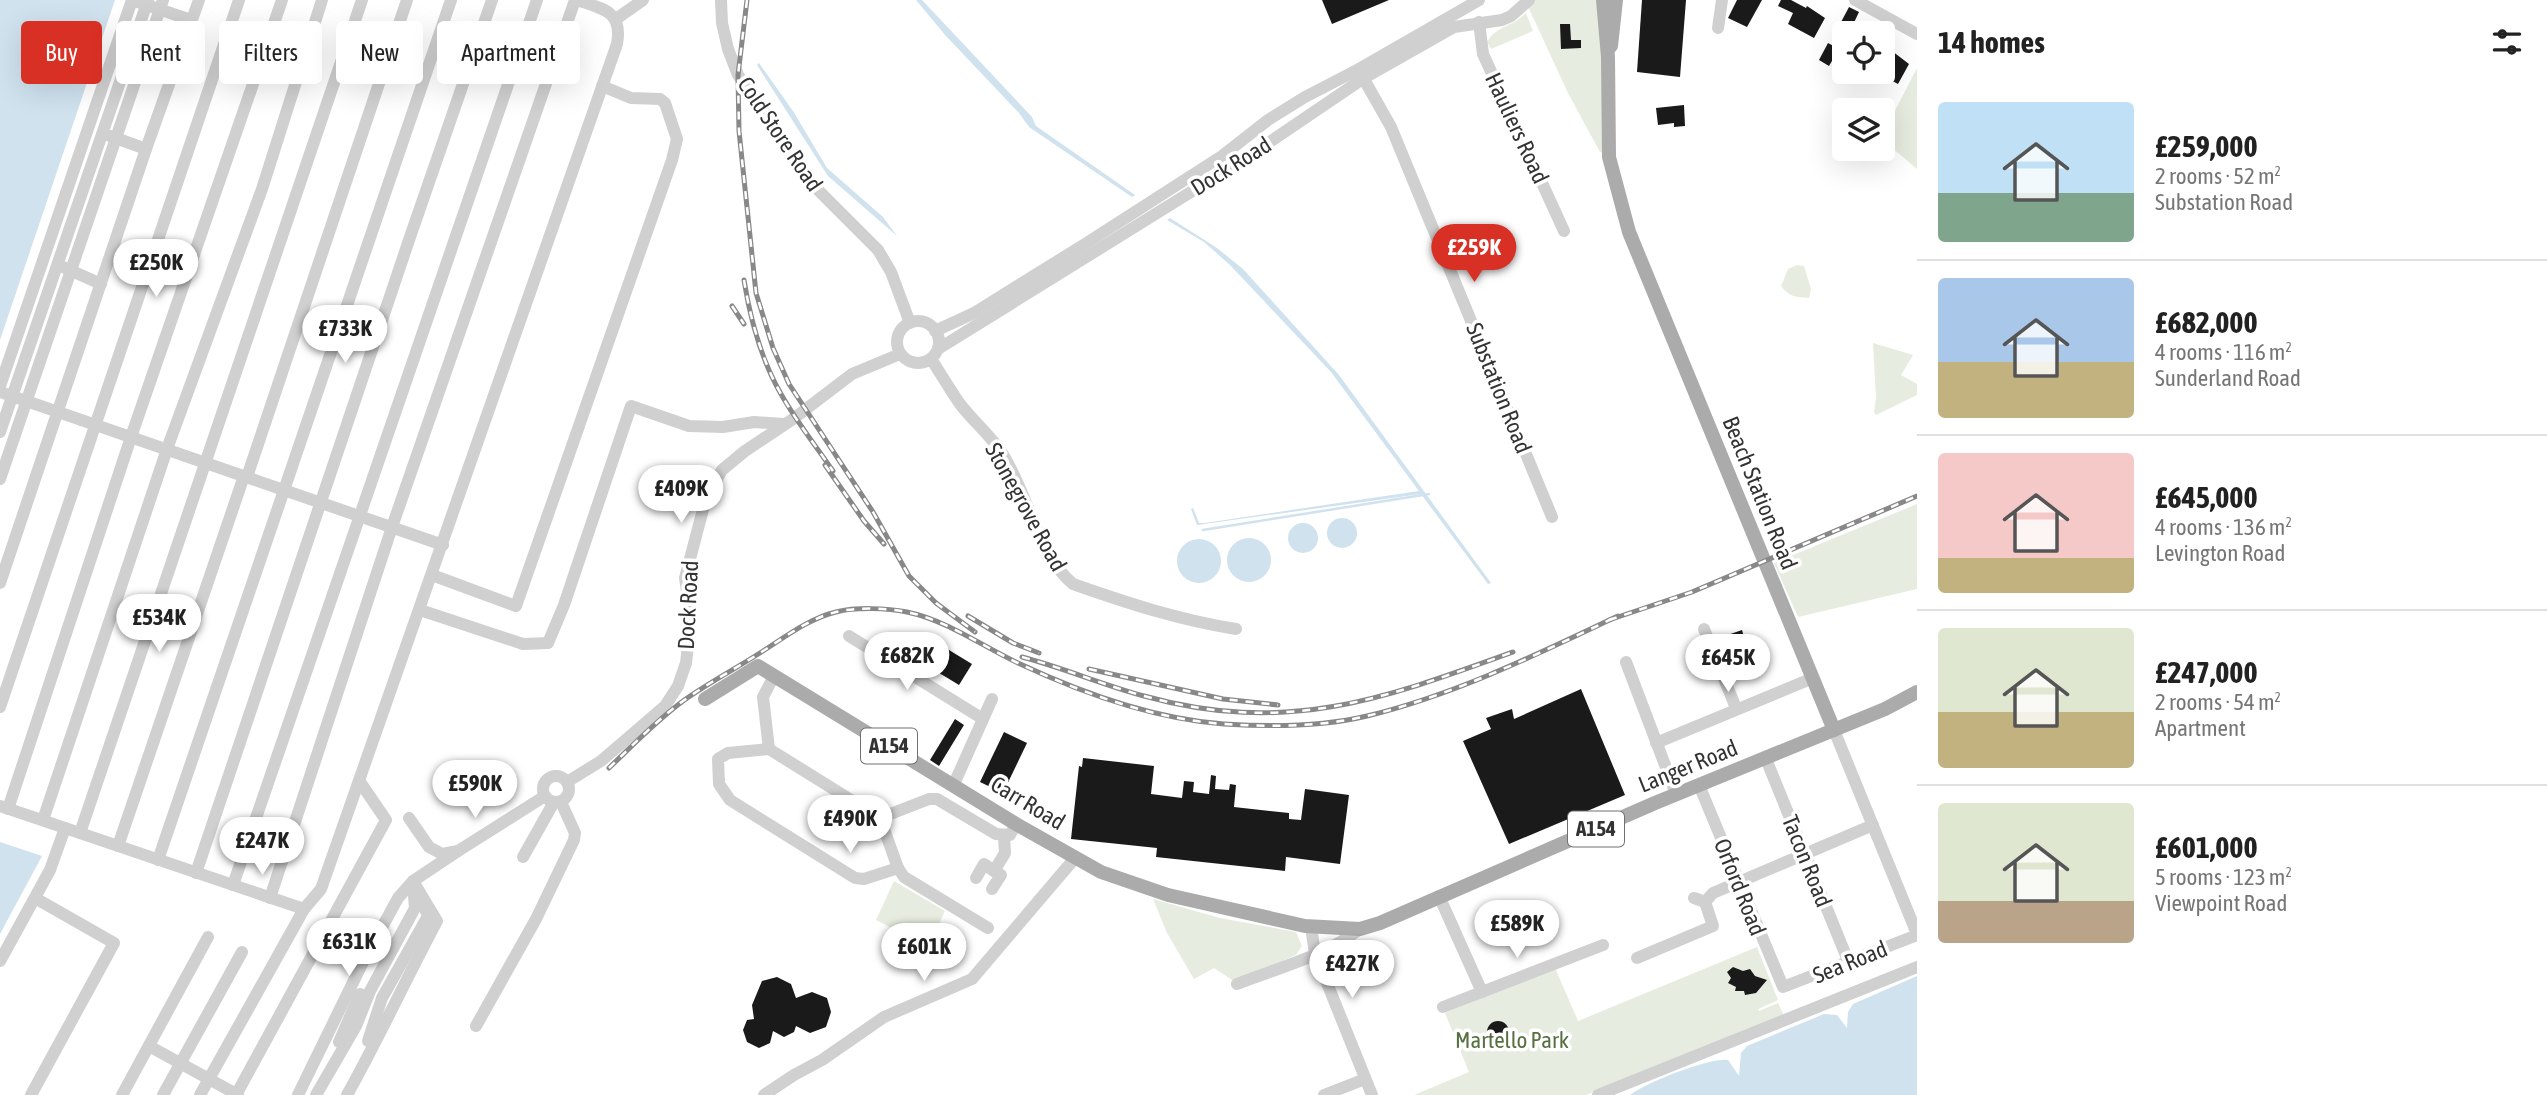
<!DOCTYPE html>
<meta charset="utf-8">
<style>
body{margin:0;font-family:"Asap Condensed",sans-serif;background:#f6f6f6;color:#222;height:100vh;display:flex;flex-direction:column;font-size:26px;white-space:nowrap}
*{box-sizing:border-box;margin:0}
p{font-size:23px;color:#767676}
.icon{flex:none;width:38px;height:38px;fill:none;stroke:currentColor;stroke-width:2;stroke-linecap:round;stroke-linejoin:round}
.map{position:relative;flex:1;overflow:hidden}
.sheet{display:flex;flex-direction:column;background:#fff;width:630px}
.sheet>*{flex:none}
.top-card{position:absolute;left:21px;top:21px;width:665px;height:63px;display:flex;gap:14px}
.fabs{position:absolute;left:1832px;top:21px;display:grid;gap:14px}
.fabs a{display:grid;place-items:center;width:63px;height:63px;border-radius:7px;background:#fff;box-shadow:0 7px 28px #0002;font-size:35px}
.price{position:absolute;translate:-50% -60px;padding:0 16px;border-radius:24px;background:#fff;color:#222;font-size:23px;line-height:46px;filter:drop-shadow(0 2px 4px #0008)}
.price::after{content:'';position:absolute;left:50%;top:42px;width:21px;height:16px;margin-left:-10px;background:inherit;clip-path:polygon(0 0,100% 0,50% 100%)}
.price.current{background:#d93025;color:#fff}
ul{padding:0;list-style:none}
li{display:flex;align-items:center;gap:21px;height:175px;padding:0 21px}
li+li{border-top:2px solid #e0e0e0}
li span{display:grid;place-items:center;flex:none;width:196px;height:140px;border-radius:7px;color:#555}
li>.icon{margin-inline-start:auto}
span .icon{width:84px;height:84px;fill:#fffc;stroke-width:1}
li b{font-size:30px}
h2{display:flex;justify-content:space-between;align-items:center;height:84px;padding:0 21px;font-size:30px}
.tag{padding:0 24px;border-radius:7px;background:#fff;box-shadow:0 7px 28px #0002;font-size:24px;line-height:63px}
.tag.current{background:#d93025;color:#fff}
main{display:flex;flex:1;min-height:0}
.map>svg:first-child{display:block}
</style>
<main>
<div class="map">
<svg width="1917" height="1095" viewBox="0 0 1917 1095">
<rect width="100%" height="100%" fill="#fff"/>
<g fill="#e6ecdf">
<polygon points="1525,0 1603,0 1609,154 1600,152 1568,93"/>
<path d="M1526 13 1533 31 1491 49 1487 42C1496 26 1513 27 1526 13Z"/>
<polygon points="1917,68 1917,169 1883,140 1883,134"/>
<path d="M1797 265 1804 266 1811 289 1809 298C1795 297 1790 297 1781 286L1788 269Z"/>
<polygon points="1873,343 1913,355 1901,375 1917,384 1917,395 1876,415 1874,412 1876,398"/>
<polygon points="1917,504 1917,589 1798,617 1774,563"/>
<polygon points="894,881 945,911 928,947 876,920"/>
<polygon points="1153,899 1220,918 1296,932 1302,946 1296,955 1235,982 1214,968 1194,979 1167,933"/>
<polygon points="1757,947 1778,1000 1758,1009 1759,1011 1778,1003 1784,1016 1586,1095 1414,1095 1469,1072 1445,1013 1555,968 1578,1021"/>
</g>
<g fill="#cfe2ee">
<polygon points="0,0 115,0 0,340"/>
<polygon points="916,0 922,0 1032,117 1036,126 1135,195 1132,197 1029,127 1019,113 946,36"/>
<polygon points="759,63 793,111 827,168 883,217 897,236 828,176 757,65"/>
<polygon points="1170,218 1217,248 1243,269 1339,375 1491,583 1488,584 1421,494 1197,525 1191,509 1193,508 1199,523 1204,523 1419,491 1331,372 1230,265 1204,242 1167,220"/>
<circle cx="1342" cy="533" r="15"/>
<circle cx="1303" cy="538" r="15"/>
<circle cx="1249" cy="560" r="22"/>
<circle cx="1199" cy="561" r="22"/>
<polygon points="0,842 42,856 0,934"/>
<path d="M1917 976V1095H1630C1645 1083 1710 1057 1728 1060L1739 1076 1741 1053 1747 1046 1824 1014 1837 1015 1847 1028 1848 1012 1853 1004Z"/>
</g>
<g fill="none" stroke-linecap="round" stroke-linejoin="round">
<polyline stroke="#cfe2ee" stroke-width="2.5" points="1203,530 1429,494"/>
</g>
<g fill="#1a1a1a">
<polygon points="1322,0 1389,0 1332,24"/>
<polygon points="1642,0 1686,0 1680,77 1637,72"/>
<polygon points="1737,0 1762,0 1747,27 1728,18"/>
<polygon points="1781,0 1791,0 1806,8 1807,6 1825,18 1814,38 1788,24 1793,13 1778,6"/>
<polygon points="1849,7 1859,12 1851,29 1840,24"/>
<polygon points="1560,24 1570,24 1571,40 1581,40 1581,48 1561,49"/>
<polygon points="1828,43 1839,49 1829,66 1819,60"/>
<polygon points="1883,49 1891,53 1892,51 1909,64 1898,84 1883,76"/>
<polygon points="1684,105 1685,126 1674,127 1674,123 1658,125 1656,108"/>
<polygon points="1469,244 1474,258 1457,265 1452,251"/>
<polygon points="1742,630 1746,644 1723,651 1719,638"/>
<polygon points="944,647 972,664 959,685 931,668"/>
<polygon points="1581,689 1625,795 1509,844 1463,741 1491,729 1486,718 1512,709 1514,719"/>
<polygon points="955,719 964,725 939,766 930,760"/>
<polygon points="1004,732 1027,743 1003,793 980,782"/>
<polygon points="1083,758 1154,766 1151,794 1182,798 1184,781 1194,782 1193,792 1209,794 1211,775 1216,776 1215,789 1229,790 1230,784 1236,785 1234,807 1289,813 1289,819 1301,820 1305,789 1349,795 1340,864 1286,857 1285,871 1156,857 1157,848 1071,839 1079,766 1082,767"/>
<polygon points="1733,967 1743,971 1750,969 1755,976 1767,980 1756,993 1745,995 1744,991 1735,991 1736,987 1728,983 1731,978 1727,972"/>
<polygon points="777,977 791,984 796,998 812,992 827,998 831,1012 826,1027 810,1033 796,1026 794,1032 784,1037 773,1031 770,1043 759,1048 747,1042 743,1030 747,1020 754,1019 752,1005 762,981"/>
<circle cx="1498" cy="1032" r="11"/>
</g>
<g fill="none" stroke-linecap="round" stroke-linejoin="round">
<g stroke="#d0d0d0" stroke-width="12">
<polyline points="721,0 722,23 728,49 738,75 807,179 878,250 891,272 910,323"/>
<polyline points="1855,0 1917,34"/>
<polyline points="616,19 643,0"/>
<polyline points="1479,22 1483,54 1564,231"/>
<polyline points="1718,28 1722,0"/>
<polyline points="1361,74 1391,127 1552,517"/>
<polyline points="110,136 146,149"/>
<polyline points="63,267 101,284"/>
<circle cx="918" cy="342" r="21"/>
<polyline points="935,331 974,313 1085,244 1222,156 1268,120 1305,97 1359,69 1479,0"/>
<polyline points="938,349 1252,154 1364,78 1454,27 1502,20 1511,16 1529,0"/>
<path d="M931 359C941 374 950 390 960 404 973 421 990 435 1002 453 1027 491 1039 557 1073 584 1127 603 1179 620 1236 629"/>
<polyline points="0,386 132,0 191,20"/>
<polyline points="0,392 443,545"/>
<polyline points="0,432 148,0"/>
<polyline points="247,477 407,0"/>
<polyline points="0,479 163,0"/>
<polyline points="432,575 516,606 672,160 677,139 665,103 660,99 631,98 602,86"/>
<polyline points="0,583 146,149 199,0"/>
<polyline points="420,610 523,644 548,643 564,605 631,406 689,426 723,427 754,422 784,424"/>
<polyline points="1704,629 1736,708"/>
<polyline points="849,636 983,719"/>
<polyline points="1626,662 1676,794"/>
<polyline points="0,707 239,0"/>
<polyline points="1834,730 1917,934"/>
<polyline points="1656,743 1813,678"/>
<polygon points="769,749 880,818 898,868 864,879 855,878 730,800 719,784 718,759 728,753"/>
<polyline points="769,749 763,697 774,676"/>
<polyline points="1766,759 1849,963"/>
<circle cx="556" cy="789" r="13"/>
<polyline points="567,782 601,761 665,706 678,686 686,663 691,619 685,578 706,498 722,470 745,451 793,419 852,374 900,354"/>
<polyline points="954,784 992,699"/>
<polyline points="1699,785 1783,987 1917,935"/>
<path d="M0 806 304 909 321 889 617 44C623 11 603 9 577 0"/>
<polyline points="8,809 131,437 282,0"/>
<polyline points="409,818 429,847 442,854 458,851 545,796"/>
<polyline points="880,818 929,799 937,799 996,834 1010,835 1016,824"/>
<polyline points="43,820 167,449 262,189 322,0"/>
<polyline points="80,833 362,0"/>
<polyline points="118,846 244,476"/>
<polyline points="523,857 554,802"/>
<polyline points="158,860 451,0"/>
<polyline points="898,868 904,877 988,928"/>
<polyline points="196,873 409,240 492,0"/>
<polyline points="976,878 984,864 994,871"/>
<polyline points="233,885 537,0"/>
<polyline points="992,889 1001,875 994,871 1005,853 1004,836"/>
<polyline points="1439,896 1482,992"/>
<polyline points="270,898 392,527 575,0"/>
<polyline points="1694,898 1705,902 1713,893 1873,825"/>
<polyline points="1311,927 1315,953 1372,1095"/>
<polyline points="1637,958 1713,926 1705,902"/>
<polyline points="0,961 50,870 65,828"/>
<path d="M1237 984C1278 968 1325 956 1360 929"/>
<polyline points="1443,1007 1603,945"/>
<polyline points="476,1026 536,919 574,840 575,833 561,802"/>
<polyline points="368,1041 382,998 428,916 424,907"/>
<polyline points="339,1042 360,994"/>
<polyline points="149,1046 238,1095"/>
<polyline points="31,1095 114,943 35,898"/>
<polyline points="122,1095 208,937"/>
<polyline points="163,1095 242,952"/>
<polyline points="200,1095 304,909"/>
<polyline points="236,1095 386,820 360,782"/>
<polyline points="298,1095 361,966 398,898 413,881 458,851"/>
<polyline points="316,1095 356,1026 370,991 415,908 413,885"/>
<path d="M347 1095C379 1038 406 979 437 921L413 881"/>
<polyline points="764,1095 794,1075 822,1060 884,1017 972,979 1075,858"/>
<polyline points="1324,1095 1365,1079"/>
<polyline points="1598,1095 1917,967"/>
</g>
<g stroke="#ababab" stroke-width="14">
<polyline points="1603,0 1608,57 1609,157 1629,232 1834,730"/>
<polyline points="1611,46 1616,0"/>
<polyline points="705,699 758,666 1016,824 1101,872 1168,895 1305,926 1360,929 1380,923 1655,803 1885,709 1917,692"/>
</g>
<defs>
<g id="rail">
<polyline points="747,0 738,75 739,131 756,293 773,348 789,384 873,512 909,576 936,603 975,632"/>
<path d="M744 280C750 318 762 361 781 394 796 421 816 446 833 471"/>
<polyline points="732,306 744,324"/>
<polyline points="825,465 864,521 884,544"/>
<polyline points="968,616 1013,643 1039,653"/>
<polyline points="1609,620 1692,592 1917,496"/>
<path d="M1022 657C1064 668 1103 685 1144 696 1286 735 1381 700 1513 652"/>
<polyline points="1089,669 1223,699 1278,705"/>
<path d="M609 768C633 745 656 721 683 701 708 683 737 668 763 651 785 637 810 618 836 612 856 607 887 608 907 612 946 620 982 646 1018 663 1082 693 1153 719 1224 724 1271 727 1321 727 1367 716 1454 695 1538 654 1618 616"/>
</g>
</defs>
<use href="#rail" stroke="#888" stroke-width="5"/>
<use href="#rail" stroke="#fff" stroke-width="2.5" stroke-dasharray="8" stroke-linecap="butt"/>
</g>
<g text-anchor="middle" stroke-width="7" stroke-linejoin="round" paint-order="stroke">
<g fill="#fff" stroke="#707070" stroke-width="2">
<rect x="861" y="728.5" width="56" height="35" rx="5"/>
<rect x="1568" y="811.5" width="56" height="35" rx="5"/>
</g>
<g font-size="21" font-weight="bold" fill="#333">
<text x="889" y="753">A154</text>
<text x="1596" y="836">A154</text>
</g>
<g font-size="23" fill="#333" stroke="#fff">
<text transform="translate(1517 128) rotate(65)" y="8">Hauliers Road</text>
<text transform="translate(780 134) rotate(56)" y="8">Cold Store Road</text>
<text transform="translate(1231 166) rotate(-32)" y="8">Dock Road</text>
<text transform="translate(1499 388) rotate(68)" y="8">Substation Road</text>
<text transform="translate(1760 493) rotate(68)" y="8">Beach Station Road</text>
<text transform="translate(1026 507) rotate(61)" y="8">Stonegrove Road</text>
<text transform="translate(688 605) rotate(-87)" y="8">Dock Road</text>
<text transform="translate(1688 766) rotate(-22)" y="8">Langer Road</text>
<text transform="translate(1028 803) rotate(31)" y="8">Carr Road</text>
<text transform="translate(1807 861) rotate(68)" y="8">Tacon Road</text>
<text transform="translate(1740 887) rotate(68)" y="8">Orford Road</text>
<text transform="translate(1850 962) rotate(-22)" y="8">Sea Road</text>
</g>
<g font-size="23" fill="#56703f" stroke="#fff">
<text x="1512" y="1048">Martello Park</text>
</g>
</g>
</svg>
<div class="fabs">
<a><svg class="icon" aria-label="locate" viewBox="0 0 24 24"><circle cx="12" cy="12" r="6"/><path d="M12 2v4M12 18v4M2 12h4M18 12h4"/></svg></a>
<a><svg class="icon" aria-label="layers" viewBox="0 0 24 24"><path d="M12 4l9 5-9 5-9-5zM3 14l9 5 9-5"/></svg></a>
</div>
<b class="price current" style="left:1474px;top:284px">£259K</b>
<b class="price" style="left:156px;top:299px">£250K</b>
<b class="price" style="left:345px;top:365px">£733K</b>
<b class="price" style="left:681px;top:525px">£409K</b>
<b class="price" style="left:159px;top:654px">£534K</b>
<b class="price" style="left:907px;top:692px">£682K</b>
<b class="price" style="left:1728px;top:694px">£645K</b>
<b class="price" style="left:475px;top:820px">£590K</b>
<b class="price" style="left:850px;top:855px">£490K</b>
<b class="price" style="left:262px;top:877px">£247K</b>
<b class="price" style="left:1517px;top:960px">£589K</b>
<b class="price" style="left:349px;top:978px">£631K</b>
<b class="price" style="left:924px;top:983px">£601K</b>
<b class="price" style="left:1352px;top:1000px">£427K</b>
<div class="top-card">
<a class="tag current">Buy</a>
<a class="tag">Rent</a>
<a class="tag">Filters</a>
<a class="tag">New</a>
<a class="tag">Apartment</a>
</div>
</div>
<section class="sheet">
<h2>14 homes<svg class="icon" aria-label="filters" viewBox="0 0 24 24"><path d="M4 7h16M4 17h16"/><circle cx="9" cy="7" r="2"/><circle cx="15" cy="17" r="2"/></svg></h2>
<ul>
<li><span style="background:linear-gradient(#bfe0f5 65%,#7fa58c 0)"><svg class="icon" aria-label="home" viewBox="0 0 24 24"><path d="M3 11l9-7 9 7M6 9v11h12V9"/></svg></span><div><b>£259,000</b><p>2 rooms · 52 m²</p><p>Substation Road</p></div></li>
<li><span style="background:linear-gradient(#a9c7e8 60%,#c2b280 0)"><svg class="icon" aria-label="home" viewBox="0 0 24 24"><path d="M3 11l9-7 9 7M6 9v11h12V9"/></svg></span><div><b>£682,000</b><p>4 rooms · 116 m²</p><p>Sunderland Road</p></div></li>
<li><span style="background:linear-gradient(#f6c9c9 75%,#c2b280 0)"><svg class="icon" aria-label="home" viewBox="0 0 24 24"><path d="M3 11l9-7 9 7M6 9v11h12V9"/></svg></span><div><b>£645,000</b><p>4 rooms · 136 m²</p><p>Levington Road</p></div></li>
<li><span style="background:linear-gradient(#dfe7d0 60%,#c2b280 0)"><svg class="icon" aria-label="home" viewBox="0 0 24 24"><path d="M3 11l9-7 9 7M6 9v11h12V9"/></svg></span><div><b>£247,000</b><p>2 rooms · 54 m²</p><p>Apartment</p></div></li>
<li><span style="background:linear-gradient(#dfe7d0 70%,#b9a48a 0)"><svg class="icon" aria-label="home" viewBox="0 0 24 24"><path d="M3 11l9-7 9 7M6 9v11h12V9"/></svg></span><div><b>£601,000</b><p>5 rooms · 123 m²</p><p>Viewpoint Road</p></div></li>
</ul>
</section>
</main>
